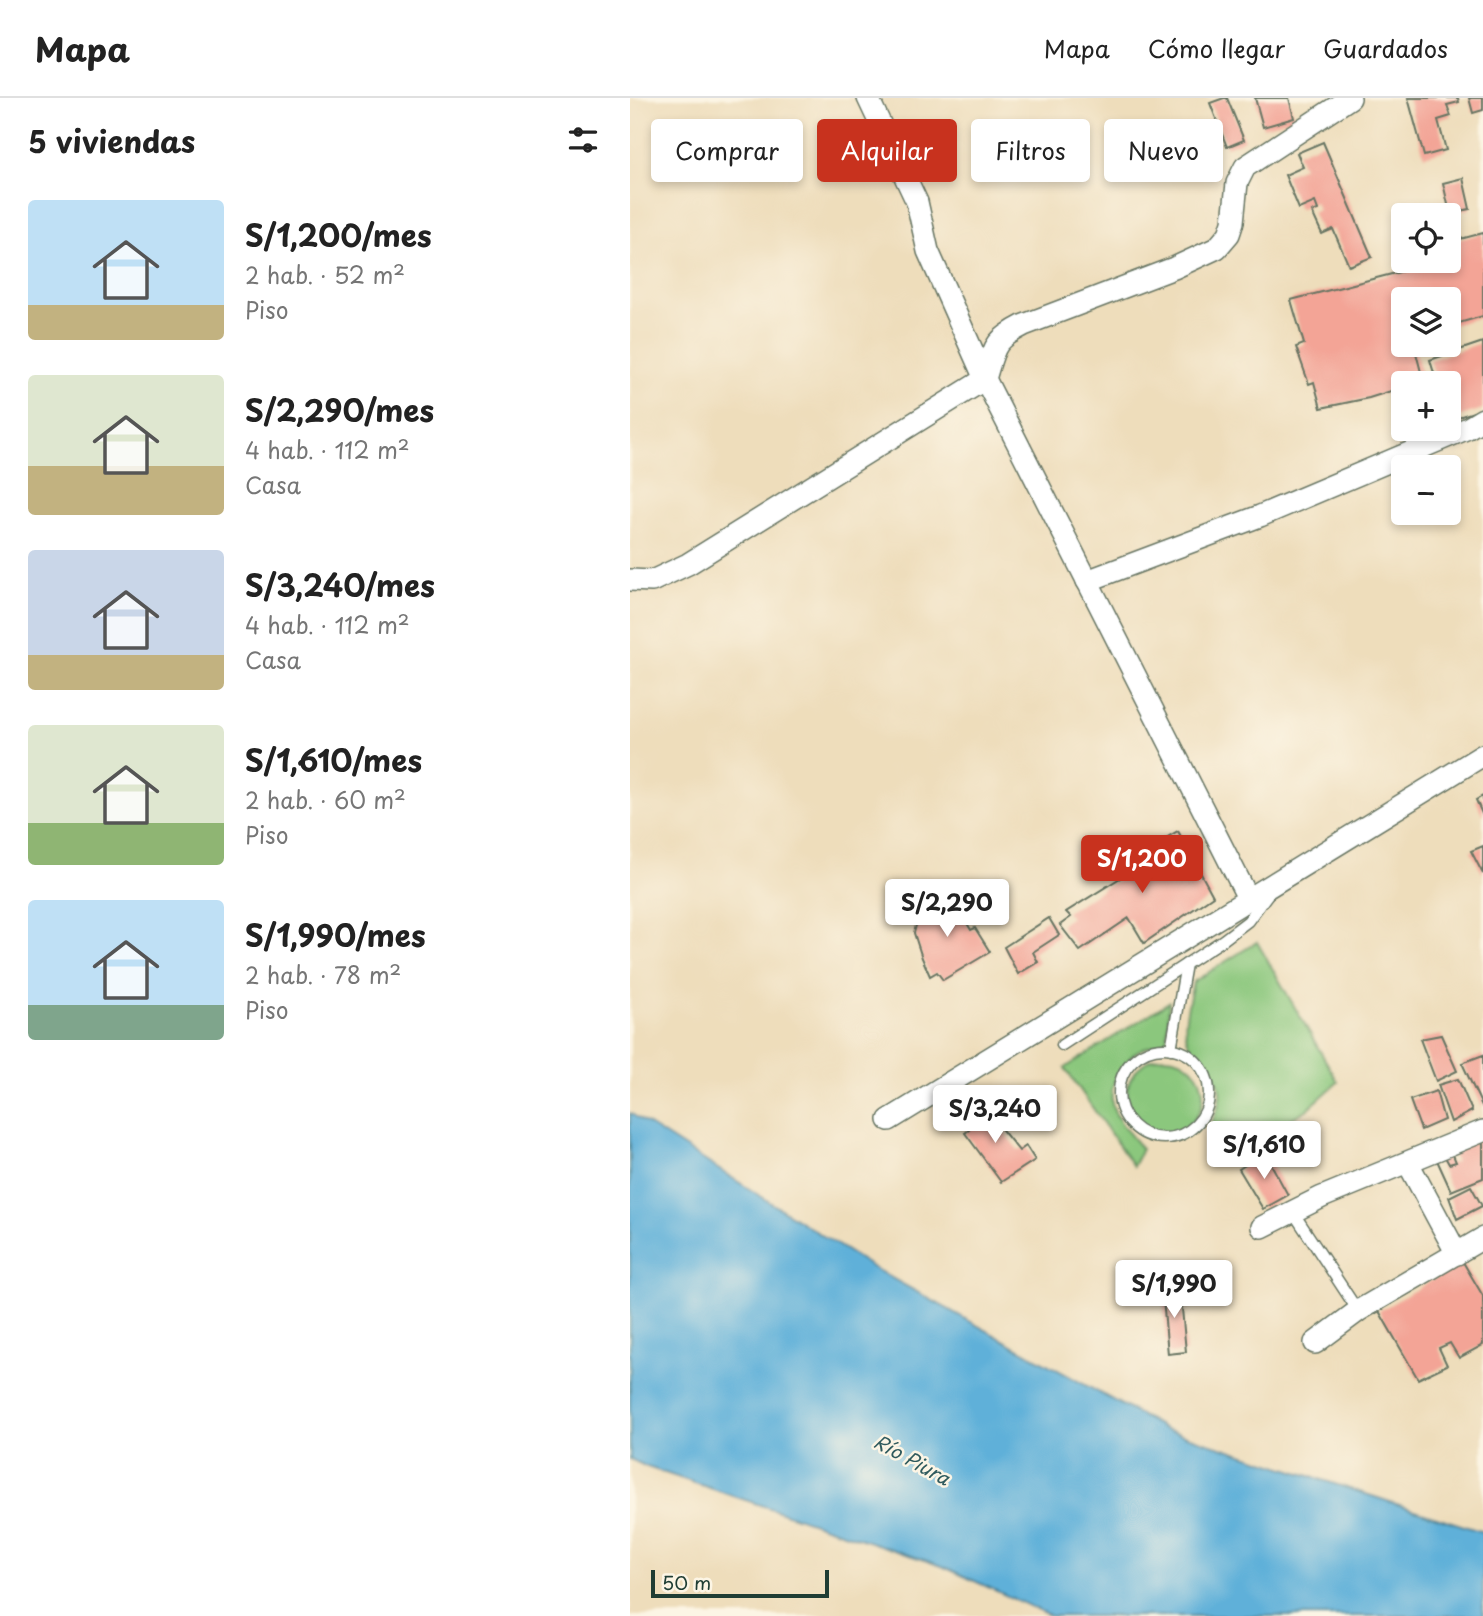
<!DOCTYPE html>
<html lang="es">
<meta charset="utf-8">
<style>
body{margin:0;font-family:"Playpen Sans",sans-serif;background:#f6f6f6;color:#222;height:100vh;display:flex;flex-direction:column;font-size:26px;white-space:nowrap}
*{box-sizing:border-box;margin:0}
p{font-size:23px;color:#767676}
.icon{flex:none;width:38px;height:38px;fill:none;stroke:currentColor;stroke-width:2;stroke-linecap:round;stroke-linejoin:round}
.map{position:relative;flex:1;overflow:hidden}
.drawer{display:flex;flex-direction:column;background:#fff;width:630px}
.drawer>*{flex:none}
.hud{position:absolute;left:21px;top:21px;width:665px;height:63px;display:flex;gap:14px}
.fabs{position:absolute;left:761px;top:105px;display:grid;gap:14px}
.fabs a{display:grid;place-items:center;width:70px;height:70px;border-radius:7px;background:#fff;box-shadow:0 4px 10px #0003;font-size:35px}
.scale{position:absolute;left:21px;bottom:18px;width:178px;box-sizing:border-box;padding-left:7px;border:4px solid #1f3d34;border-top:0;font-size:19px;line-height:24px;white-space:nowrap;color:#1f3d34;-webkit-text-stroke:5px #fcf5e5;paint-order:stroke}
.price{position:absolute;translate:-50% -60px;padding:0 16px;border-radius:7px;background:#fff;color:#222;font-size:23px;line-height:46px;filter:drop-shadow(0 2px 4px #0008)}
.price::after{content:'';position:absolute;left:50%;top:42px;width:21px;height:16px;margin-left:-10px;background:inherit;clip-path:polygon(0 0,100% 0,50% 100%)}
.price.active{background:#c8321e;color:#fff}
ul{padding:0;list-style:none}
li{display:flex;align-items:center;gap:21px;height:175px;padding:0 28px}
li span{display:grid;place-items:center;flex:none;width:196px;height:140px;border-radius:7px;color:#555}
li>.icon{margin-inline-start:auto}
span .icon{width:84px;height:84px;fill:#fffc;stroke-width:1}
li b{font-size:30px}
h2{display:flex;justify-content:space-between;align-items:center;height:84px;padding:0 28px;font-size:30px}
.tag{padding:0 24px;border-radius:7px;background:#fff;box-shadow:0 4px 10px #0003;font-size:24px;line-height:63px}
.tag.active{background:#c8321e;color:#fff}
header{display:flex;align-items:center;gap:42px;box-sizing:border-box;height:98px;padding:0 35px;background:#fff;border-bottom:2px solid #e0e0e0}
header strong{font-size:33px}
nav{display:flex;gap:38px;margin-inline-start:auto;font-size:24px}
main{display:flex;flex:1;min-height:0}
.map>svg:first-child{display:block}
</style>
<header>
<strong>Mapa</strong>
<nav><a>Mapa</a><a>Cómo llegar</a><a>Guardados</a></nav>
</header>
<main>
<section class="drawer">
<h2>5 viviendas<svg class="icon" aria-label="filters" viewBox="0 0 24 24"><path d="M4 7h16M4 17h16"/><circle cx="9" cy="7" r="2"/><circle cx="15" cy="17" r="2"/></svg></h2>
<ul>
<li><span style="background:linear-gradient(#bfe0f5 75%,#c2b280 0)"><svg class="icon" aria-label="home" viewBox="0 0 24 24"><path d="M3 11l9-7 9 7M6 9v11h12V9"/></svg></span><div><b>S/1,200/mes</b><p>2 hab. · 52 m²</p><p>Piso</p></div></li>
<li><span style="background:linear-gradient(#dfe7d0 65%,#c2b280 0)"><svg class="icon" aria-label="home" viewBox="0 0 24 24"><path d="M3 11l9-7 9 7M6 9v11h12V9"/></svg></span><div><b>S/2,290/mes</b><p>4 hab. · 112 m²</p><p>Casa</p></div></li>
<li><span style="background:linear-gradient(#c9d6e8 75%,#c2b280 0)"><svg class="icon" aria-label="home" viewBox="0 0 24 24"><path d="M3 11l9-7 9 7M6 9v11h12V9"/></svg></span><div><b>S/3,240/mes</b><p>4 hab. · 112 m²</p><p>Casa</p></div></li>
<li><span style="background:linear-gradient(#dfe7d0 70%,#8fb573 0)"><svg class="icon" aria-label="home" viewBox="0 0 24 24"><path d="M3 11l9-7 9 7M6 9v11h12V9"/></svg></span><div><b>S/1,610/mes</b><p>2 hab. · 60 m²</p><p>Piso</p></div></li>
<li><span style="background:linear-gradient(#bfe0f5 75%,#7fa58c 0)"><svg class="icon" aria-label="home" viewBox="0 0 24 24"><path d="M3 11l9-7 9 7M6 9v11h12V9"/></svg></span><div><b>S/1,990/mes</b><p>2 hab. · 78 m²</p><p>Piso</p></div></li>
</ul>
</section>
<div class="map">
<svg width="853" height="1518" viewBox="0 0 853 1518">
<rect width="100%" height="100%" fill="#fcf5e5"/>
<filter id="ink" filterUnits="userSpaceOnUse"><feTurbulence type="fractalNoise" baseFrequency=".0143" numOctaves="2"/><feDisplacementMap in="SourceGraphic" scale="14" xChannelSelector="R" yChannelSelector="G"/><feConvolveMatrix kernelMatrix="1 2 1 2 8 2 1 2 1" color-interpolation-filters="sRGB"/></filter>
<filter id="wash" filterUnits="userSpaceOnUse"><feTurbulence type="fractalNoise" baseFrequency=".00686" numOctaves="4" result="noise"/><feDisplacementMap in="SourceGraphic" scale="28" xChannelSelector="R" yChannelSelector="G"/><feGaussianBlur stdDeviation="1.57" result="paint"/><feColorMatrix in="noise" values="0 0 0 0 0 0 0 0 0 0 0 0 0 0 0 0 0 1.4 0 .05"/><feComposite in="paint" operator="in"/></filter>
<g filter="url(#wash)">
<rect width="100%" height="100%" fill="#edb"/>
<g fill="#8bc77d" stroke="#558258" stroke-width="2">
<path d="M627 844 708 984 678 1011 625 1042 609 1033 580 1029C592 1001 597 989 574 964 569 958 561 950 558 943 551 926 560 901 563 884Z"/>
<path d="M539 904 537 941C529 948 518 947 508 953 492 964 479 985 482 1005 485 1022 502 1038 512 1051L503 1068 435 970Z"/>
<circle cx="535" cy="997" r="38"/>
</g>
<polygon fill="#5eb0d9" stroke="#3e7686" stroke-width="2" points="0,1015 245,1171 535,1331 853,1434 853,1518 421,1518 312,1468 17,1369 0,1361"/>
<g id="blocks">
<g fill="#f3a496">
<polygon points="594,0 597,0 614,42 597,49 580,5"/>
<polygon points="625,0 659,0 664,20 633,29"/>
<polygon points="778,0 828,0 829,4 817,7 821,18 808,22 816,52 794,58"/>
<polygon points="839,0 853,0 853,12 843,15"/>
<polygon points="693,44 742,159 719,168 703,131 692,136 682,114 688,112 685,104 669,111 655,77 673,69 667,55"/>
<polygon points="833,80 840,111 820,115 813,85"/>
<polygon points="853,135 853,218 819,228 819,201 774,201 774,247 784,247 793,282 774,285 774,289 739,300 691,310 684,284 679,286 666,249 674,246 661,202 793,168 792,163 819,163 819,144"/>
<polygon points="853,244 853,311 819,322 819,285 807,285 800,262"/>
<polygon points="853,698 853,718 846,702"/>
<polygon points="548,733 583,798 514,845 499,820 450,853 430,827 441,819 436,814 490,780 483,771"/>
<polygon points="853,748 853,776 841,753"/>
<polygon points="319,795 341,832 345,830 360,854 313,882 307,874 300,878 292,860 284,835 290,812"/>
<polygon points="419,820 429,837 403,854 408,864 388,876 374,849"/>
<polygon points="811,937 827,973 806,983 790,941"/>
<polygon points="853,957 853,1010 832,965"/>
<polygon points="828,981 842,1013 821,1024 808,987"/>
<polygon points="806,993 814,1022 791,1032 780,1002"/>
<polygon points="352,1007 389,1053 396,1048 405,1062 371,1084 335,1035 339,1032 331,1021"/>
<polygon points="853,1037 853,1080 821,1093 806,1060 814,1057 819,1066 826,1064 821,1052"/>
<polygon points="635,1055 658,1097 633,1111 609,1071"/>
<polygon points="841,1088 852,1108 827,1121 819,1099"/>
<polygon points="833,1164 853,1198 853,1247 829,1260 820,1245 809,1250 817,1267 788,1281 749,1213"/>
<polygon points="550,1189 556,1254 538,1256 532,1190"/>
</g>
</g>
</g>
<g filter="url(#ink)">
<use href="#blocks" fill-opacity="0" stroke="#677563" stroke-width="2"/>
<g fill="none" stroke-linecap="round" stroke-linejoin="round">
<defs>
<g id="lane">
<polyline points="432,947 593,842 618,823 638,796"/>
<circle cx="534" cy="995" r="45"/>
<polyline points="541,951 556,866"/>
<polyline points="663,1114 728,1213"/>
</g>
<g id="street">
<polyline points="238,0 287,104 298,153 355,281 618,800"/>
<path d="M0 482 22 483 58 466 355 281C365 248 363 243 394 227L544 170 587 150 599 136 603 124 607 85 615 69 720 0"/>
<polyline points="457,483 630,418 838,330 853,321"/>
<polyline points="259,1022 853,657"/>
<polyline points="778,1065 827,1156"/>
<polyline points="632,1129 692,1099 853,1033"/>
<polyline points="685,1245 728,1213 853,1140"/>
</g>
</defs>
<use href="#lane" stroke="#677563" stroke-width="13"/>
<use href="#street" stroke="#677563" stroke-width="24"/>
<use href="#lane" stroke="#fff" stroke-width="10"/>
<use href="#street" stroke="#fff" stroke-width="21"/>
</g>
</g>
<g text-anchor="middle" stroke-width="5" stroke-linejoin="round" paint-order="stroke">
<g font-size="19" font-style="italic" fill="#2f5a5d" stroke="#fcf5e5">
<text transform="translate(282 1362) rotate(29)" y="7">Río Piura</text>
</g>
</g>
</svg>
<div class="fabs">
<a><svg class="icon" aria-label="locate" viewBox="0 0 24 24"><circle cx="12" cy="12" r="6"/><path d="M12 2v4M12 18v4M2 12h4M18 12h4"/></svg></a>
<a><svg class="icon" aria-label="layers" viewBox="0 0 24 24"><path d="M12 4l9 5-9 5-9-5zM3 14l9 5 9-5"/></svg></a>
<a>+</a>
<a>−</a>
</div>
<div class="scale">50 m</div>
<b class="price active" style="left:512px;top:797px">S/1,200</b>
<b class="price" style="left:317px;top:841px">S/2,290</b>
<b class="price" style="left:365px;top:1047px">S/3,240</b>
<b class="price" style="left:634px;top:1083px">S/1,610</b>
<b class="price" style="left:544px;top:1222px">S/1,990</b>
<div class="hud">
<a class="tag">Comprar</a>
<a class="tag active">Alquilar</a>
<a class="tag">Filtros</a>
<a class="tag">Nuevo</a>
</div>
</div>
</main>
